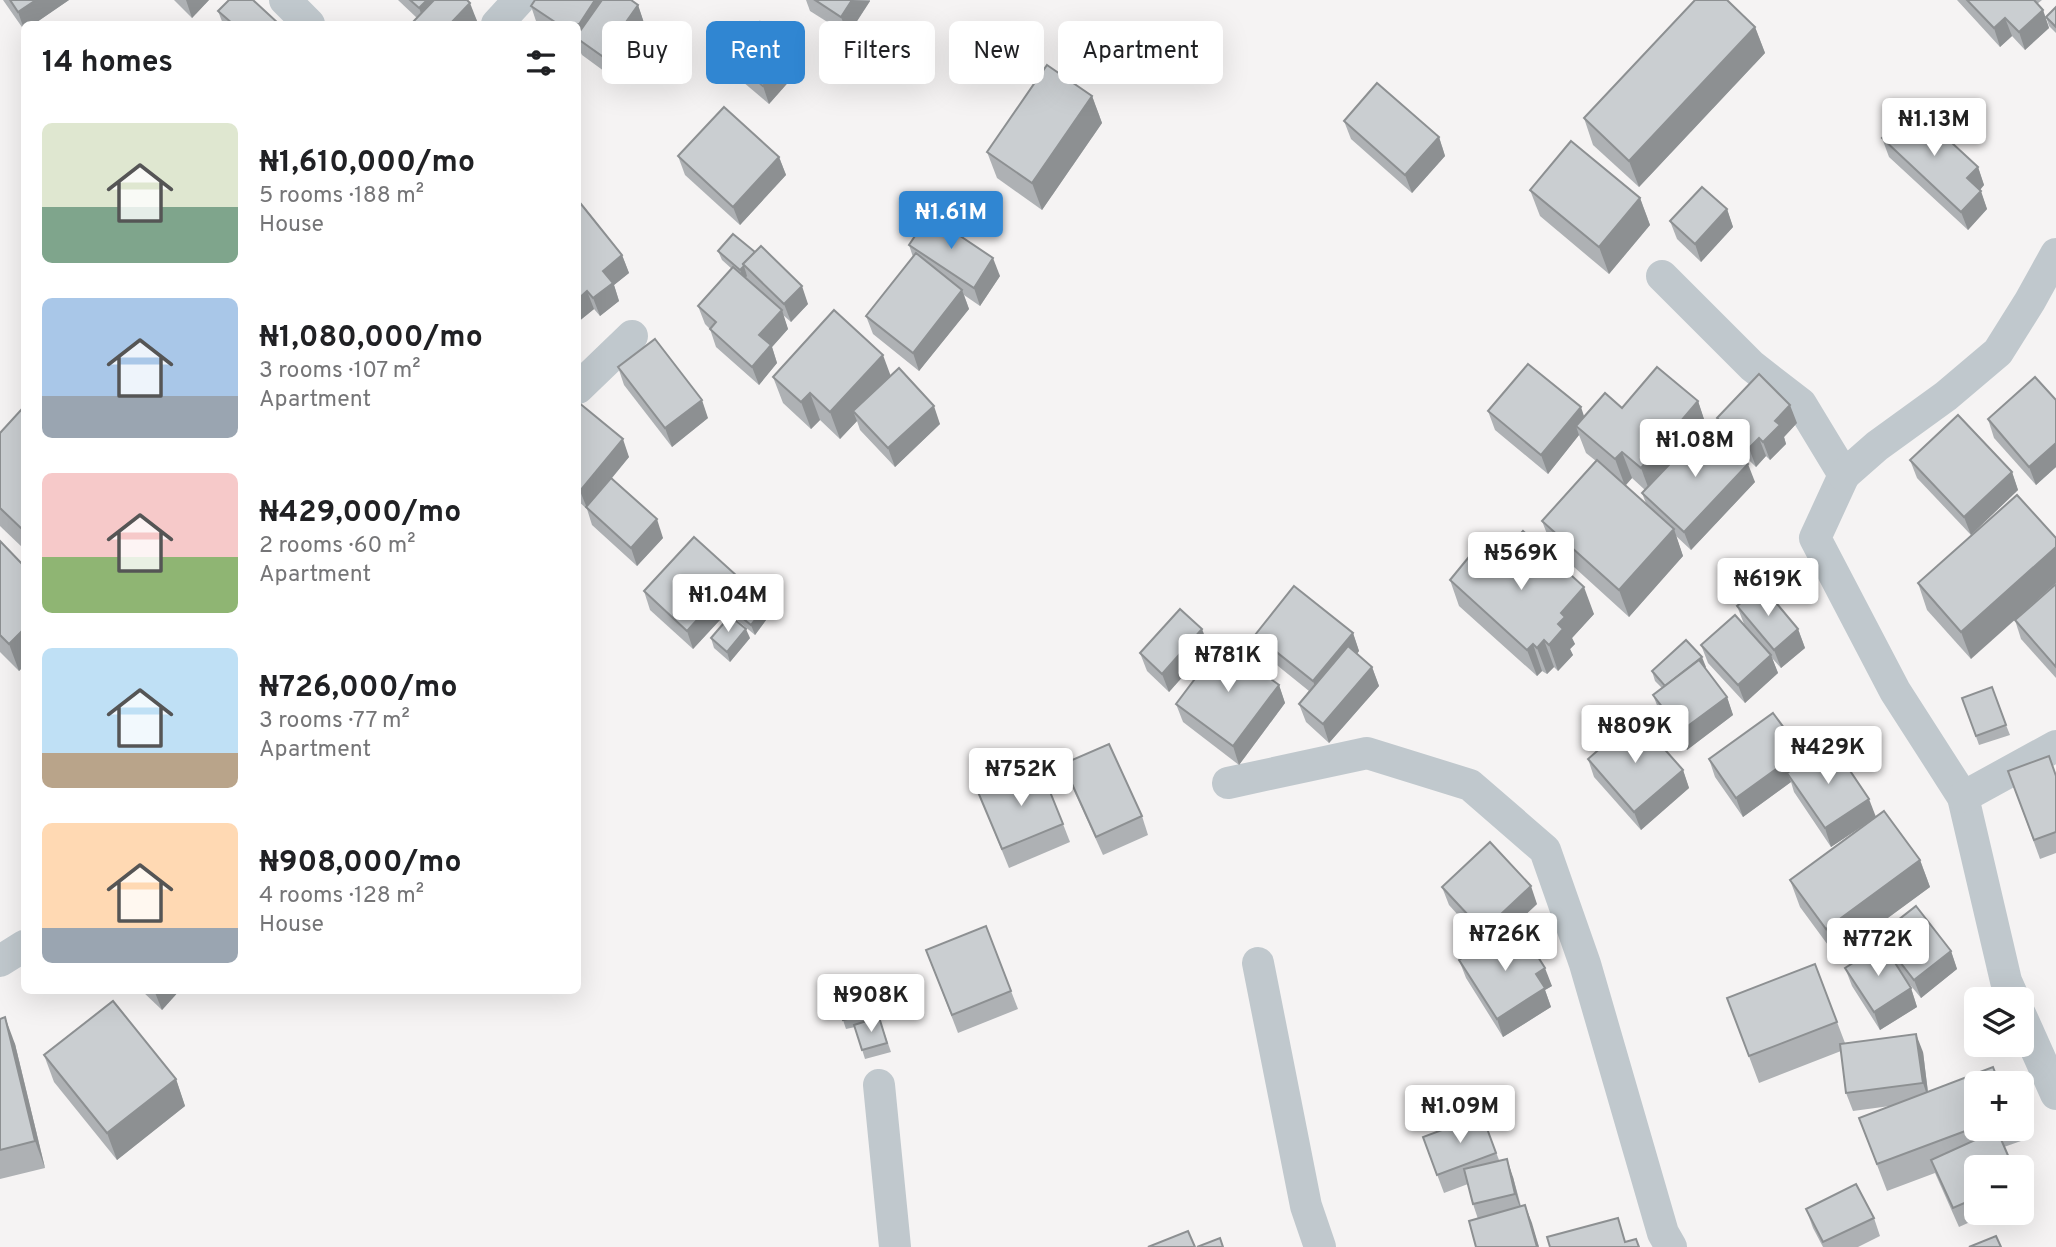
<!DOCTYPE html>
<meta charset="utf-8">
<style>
body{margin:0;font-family:Overpass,sans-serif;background:#f2f2f2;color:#202124;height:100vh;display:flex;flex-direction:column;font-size:26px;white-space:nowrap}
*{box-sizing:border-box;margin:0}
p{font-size:23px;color:#757577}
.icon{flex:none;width:38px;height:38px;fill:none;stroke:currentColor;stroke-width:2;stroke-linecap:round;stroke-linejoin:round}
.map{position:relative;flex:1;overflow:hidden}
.side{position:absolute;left:21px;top:21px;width:560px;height:973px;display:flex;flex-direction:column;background:#fff;border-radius:10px;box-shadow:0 7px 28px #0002}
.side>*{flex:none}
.hud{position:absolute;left:602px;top:21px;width:665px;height:63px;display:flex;gap:14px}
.buttons{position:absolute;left:1964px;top:987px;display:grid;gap:14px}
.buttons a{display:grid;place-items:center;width:70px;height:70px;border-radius:10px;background:#fff;box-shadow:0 7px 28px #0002;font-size:35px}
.price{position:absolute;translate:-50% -60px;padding:0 16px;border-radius:7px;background:#fff;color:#222;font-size:23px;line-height:46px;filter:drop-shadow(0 2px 4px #0008)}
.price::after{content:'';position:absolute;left:50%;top:42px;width:21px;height:16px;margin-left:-10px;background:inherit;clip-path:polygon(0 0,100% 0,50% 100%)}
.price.active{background:#3086d2;color:#fff}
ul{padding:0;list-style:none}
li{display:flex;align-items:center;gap:21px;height:175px;padding:0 21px}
li span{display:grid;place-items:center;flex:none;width:196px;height:140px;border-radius:10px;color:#555}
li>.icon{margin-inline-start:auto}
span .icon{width:84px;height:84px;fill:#fffc;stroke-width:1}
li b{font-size:30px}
h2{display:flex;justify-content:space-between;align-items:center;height:84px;padding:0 21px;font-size:30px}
.tag{padding:0 24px;border-radius:10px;background:#fff;box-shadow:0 7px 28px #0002;font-size:24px;line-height:63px}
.tag.active{background:#3086d2;color:#fff}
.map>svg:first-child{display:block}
</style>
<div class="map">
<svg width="2056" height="1247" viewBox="0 0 2056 1247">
<rect width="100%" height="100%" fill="#f5f3f3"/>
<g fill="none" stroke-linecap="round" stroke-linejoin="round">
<g stroke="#c0c8cd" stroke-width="32">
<polyline points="285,0 309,24"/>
<polyline points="497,24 519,0"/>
<polyline points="1662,276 1752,366 1801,404 1844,475 1815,538 1895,691 1963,797 2006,981 2014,999"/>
<polyline points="578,388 632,336"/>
<polyline points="1844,475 1877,446 1946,396 1998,352 2030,301 2056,254"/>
<polyline points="1228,783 1367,753 1470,785 1545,850 1585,964 1663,1233 1671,1247"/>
<polyline points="1963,797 2056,746"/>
<polyline points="0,961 24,946"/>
<polyline points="1258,963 1306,1206 1320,1247"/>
<polyline points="2021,1016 2056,1094"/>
<polyline points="879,1085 895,1247"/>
</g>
</g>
<g fill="#aeb1b4" fill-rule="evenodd">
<polygon points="3,0 69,0 34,24 24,24 24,30"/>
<polygon points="174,0 209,0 192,18"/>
<polygon points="398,0 467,0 477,21 417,18"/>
<polygon points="806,0 870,0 870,1 848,35 810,11"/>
<polygon points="1957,0 2042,0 2037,4 2043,10 2049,28 2025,50 2012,36 2000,47"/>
<polygon points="638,5 644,23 608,74 582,55 580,51 579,52 578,51 578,24 537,24 531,6"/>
<polygon points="2056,7 2056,33 2049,26 2046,17"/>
<polygon points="218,11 279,24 223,24"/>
<polygon points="1755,27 1765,53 1639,187 1593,145 1584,118"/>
<polygon points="793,50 800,69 769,104 736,76 729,57"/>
<polygon points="1092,96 1102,123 1042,210 997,178 987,152"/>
<polygon points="1344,121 1439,137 1445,156 1412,193 1351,139"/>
<polygon points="1882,138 1978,167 1984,185 1980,190 1987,209 1968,230 1889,157"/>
<polygon points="678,156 779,157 786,175 740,225 685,175"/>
<polygon points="1530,190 1640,198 1650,225 1609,274 1540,216"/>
<polygon points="578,207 622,255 629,273 614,285 619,301 600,316 594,309 578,322"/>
<polygon points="1727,209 1733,227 1701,262 1677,239 1670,221"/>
<polygon points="733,234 808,304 791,322 783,315 788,329 772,347 777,363 759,385 716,347 710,329 705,324 698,306 732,269 722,260 718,251"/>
<polygon points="909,245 1000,276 980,306 964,295 969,309 919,371 873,334 866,316 913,257"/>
<polygon points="618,367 708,418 672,447 624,385"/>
<polygon points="891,376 940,424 895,467 860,430 857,421 840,439 820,420 811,429 783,403 773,377"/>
<polygon points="2056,400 2056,467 2036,485 1994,438 1988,419"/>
<path d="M1698 401 1706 426 1755 482 1691 550 1676 536 1683 556 1629 617 1552 547 1542 521 1596 461 1586 453 1579 435 1548 474 1495 430 1488 411 1584 417 1622 408ZM1632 478 1645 490 1642 493 1647 506 1625 486Z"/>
<polygon points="578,402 629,457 612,478 663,538 637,566 592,525 587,509 578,501"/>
<polygon points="24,413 24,549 0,526 0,433"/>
<polygon points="1717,418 1797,423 1784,437 1786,444 1770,460 1766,456 1756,467 1724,436"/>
<polygon points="1910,460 2012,472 2018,490 1971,535 1917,478"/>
<polygon points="2017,495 1971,659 1927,610 1918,583"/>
<polygon points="0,541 24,566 24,666 19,671 0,652"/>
<polygon points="1507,549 1594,614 1572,638 1575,644 1570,649 1573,655 1558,671 1554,667 1547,674 1542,671 1537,676 1459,606 1450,580 1477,566 1501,568 1510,558"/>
<polygon points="737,576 743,595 693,649 650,610 644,591"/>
<polygon points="2056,584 2056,678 2021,639 2015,620"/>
<polygon points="1737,606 1798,629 1805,648 1781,668 1772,658 1778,673 1745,703 1708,663 1701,645 1755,637 1744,624"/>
<polygon points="734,611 772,612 755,635 737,620"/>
<polygon points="1353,633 1359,651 1357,654 1372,667 1379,686 1329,743 1306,722 1299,704 1309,691 1262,653 1255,635"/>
<polygon points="711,638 750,638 730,662 714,648"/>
<polygon points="1209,647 1169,692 1147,671 1140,653"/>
<polygon points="1706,667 1705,668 1727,697 1733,715 1687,750 1660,713 1653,695 1662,688 1655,681 1652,671"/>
<polygon points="1279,685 1285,703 1239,765 1183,722 1176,704"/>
<polygon points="1962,698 2006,725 2010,735 1979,745"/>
<polygon points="1588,759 1683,770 1689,788 1641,830 1594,777"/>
<polygon points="1709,759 1805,762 1876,817 1920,860 1930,887 1836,956 1800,907 1790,880 1874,818 1831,847 1794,792 1791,782 1743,817 1715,777"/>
<polygon points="1063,764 1142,816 1148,835 1103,855 1070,782"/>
<polygon points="2008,771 2056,776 2056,853 2040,859"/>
<polygon points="978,792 1063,824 1070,842 1009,868"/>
<polygon points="1442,887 1537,904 1508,931 1516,944 1552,986 1545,990 1551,1007 1503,1037 1466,978 1459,960 1484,944 1449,905"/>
<polygon points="1879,935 1951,951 1957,969 1921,998 1902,975 1911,988 1917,1007 1880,1030 1852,986 1845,968 1882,944"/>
<polygon points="926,950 1011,991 1018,1009 958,1033"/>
<polygon points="1815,964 1845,1043 1923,1052 1928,1092 1976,1083 1976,1129 2016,1129 2021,1141 2004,1147 1976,1167 1976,1213 1990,1213 1959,1227 1935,1173 1887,1191 1859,1118 1890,1106 1853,1111 1846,1093 1841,1051 1759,1083 1727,998"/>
<polygon points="141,990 180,990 162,1010"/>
<polygon points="872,994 877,1018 879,1017 891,1052 865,1059 855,1027 846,1029 843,1020"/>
<polygon points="0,1019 15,1044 45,1168 0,1179"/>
<polygon points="44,1055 176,1079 185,1106 117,1160 54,1082"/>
<polygon points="1482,1115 1499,1160 1513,1177 1521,1206 1525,1205 1539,1247 1476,1247 1478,1219 1473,1204 1468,1184 1444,1193 1423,1137"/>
<polygon points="2021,1186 2025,1197 2021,1199"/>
<polygon points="1806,1209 1874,1218 1880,1236 1858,1247 1823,1247 1813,1228"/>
</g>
<g fill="#8d9092">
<polygon points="36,0 69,0 34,24 24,24 24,29 18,12"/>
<polygon points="186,0 209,0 192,18"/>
<polygon points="427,0 451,0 425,24 419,8"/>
<polygon points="595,0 613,0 578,39 578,26"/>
<polygon points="852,0 870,1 848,35 841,17"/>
<polygon points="470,3 477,21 474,24 450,24"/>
<polygon points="638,5 644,23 608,74 602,56"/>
<polygon points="2043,10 2049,28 2025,50 2019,32"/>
<polygon points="2005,18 2012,36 2000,47 1994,28"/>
<polygon points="1755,27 1765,53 1639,187 1629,161"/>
<polygon points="793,50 800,69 769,104 763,86"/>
<polygon points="1092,96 1102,123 1042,210 1032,183"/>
<polygon points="1439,137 1445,156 1412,193 1405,175"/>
<polygon points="779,157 786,175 740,225 733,207"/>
<polygon points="1978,167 1984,185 1974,197 1967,178"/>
<polygon points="1981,191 1987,209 1968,230 1961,212"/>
<polygon points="1640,198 1650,225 1609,274 1599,247"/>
<polygon points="1727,209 1733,227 1701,262 1695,244"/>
<polygon points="622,255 629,273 614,285 619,301 600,316 593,298 603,271"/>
<polygon points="993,258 1000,276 980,306 974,288"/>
<polygon points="744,266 747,276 744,280 740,270"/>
<polygon points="802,286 808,304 791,322 784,304"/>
<polygon points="962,290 969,309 919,371 913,353"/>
<polygon points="587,291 594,309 578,322 578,299"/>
<polygon points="782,310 788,329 772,347 777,363 759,385 752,367 759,335"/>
<polygon points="883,355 893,382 853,411 857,421 840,439 830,412"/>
<polygon points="810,393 820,420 811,429 801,402"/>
<polygon points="702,400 708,418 672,447 665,428"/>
<polygon points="1698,401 1707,428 1651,495 1641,468"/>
<polygon points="1790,405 1797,423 1784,437 1786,444 1770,460 1763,442 1775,421"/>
<polygon points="934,406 940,424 895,467 888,448"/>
<polygon points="1581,407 1587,425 1576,426 1579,435 1548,474 1541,455"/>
<polygon points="1759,438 1766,456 1756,467 1749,448"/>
<polygon points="623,439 629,457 587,508 580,491"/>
<polygon points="2056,443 2056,467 2036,485 2029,467"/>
<polygon points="1622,452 1632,478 1625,486 1615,459"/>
<polygon points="1748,464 1755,482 1691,550 1684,532"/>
<polygon points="2012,472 2018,490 1971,535 1964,517"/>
<polygon points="657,519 663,538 637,566 631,548"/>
<polygon points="1674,529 1683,556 1629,617 1619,590"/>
<polygon points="2056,547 2056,583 1971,659 1961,632"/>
<polygon points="737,576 743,595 693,649 687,631"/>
<polygon points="1584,587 1594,614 1572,638 1575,644 1570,649 1573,655 1558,671 1549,645 1558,624 1561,613"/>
<polygon points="769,603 772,612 755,635 751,625"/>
<polygon points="24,629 24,666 19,671 9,644"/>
<polygon points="746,629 750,638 730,662 727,652"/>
<polygon points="1202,629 1209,647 1169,692 1162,674"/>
<polygon points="1798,629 1805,648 1781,668 1774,650"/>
<polygon points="1353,633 1359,651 1320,700 1313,681"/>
<polygon points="1544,640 1554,667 1547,674 1537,648"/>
<polygon points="1533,644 1542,671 1537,676 1527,650"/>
<polygon points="1771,655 1778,673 1745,703 1738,685"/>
<polygon points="1702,657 1706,667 1671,698 1668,689"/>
<polygon points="1372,667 1379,686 1329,743 1323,724"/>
<polygon points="1279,685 1285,703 1239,765 1233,746"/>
<polygon points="1727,697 1733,715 1687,750 1681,731"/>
<polygon points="1801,751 1808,770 1787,773 1791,782 1743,817 1736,798"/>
<polygon points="1683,770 1689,788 1641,830 1634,812"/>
<polygon points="1869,799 1876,817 1831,847 1825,828"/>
<polygon points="1920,860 1930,887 1836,956 1826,929"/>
<polygon points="1531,886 1537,904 1489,949 1483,931"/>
<polygon points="1951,951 1957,969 1921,998 1914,980"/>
<polygon points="1545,968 1552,986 1545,990 1551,1007 1503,1037 1497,1019 1536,974"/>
<polygon points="869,984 872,994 878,1022 875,1013"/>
<polygon points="1911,988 1917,1007 1880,1030 1874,1012"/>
<polygon points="154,990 180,990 162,1010"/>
<polygon points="5,1017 15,1044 45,1168 35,1141"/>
<polygon points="1916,1034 1923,1052 1929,1101 1923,1083"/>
<polygon points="176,1079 185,1106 117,1160 107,1133"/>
<polygon points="1507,1159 1513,1177 1522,1213 1515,1194"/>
<polygon points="1525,1205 1532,1223 1539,1247 1537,1247"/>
</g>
<g fill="#caced1" stroke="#8d9092" stroke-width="2">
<polygon points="10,0 36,0 18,12"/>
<polygon points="229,0 253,0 279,24 233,24 218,11"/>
<polygon points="410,0 427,0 419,8"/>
<polygon points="434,0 467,0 470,3 450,24 411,24"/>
<polygon points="535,0 595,0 578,26 578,24 558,24 531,6"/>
<polygon points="602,0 631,0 638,5 602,56 578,39 578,34"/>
<polygon points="815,0 852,0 841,17"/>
<polygon points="1695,0 1727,0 1755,27 1629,161 1584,118"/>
<polygon points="1967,0 2034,0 2043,10 2019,32 2005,18 1994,28"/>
<polygon points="2056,7 2056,27 2046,17"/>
<polygon points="760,22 793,50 763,86 729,57"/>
<polygon points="1047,65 1092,96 1032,183 987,152"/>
<polygon points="1377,83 1439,137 1405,175 1344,121"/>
<polygon points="1912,106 1978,167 1967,178 1981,191 1961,212 1882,138"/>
<polygon points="724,107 779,157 733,207 678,156"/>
<polygon points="1571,141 1640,198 1599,247 1530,190"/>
<polygon points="1702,187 1727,209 1695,244 1670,221"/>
<polygon points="581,204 622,255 603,271 613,283 593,298 587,291 578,299 578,207"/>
<polygon points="929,215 993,258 974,288 909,245"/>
<polygon points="733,234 755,252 743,264 744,266 740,270 718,251"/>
<polygon points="761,246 802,286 784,304 743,264"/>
<polygon points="916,253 962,290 913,353 866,316"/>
<polygon points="733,267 782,310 759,335 771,345 752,367 710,329 716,322 698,306"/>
<polygon points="834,310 883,355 830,412 810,393 801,402 773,377"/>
<polygon points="655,339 702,400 665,428 618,367"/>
<polygon points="1528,364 1581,407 1541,455 1488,411"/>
<polygon points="1657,367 1698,401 1641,468 1622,452 1615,459 1576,426 1605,393 1622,408"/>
<polygon points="899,368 934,406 888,448 853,411"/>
<polygon points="1759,374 1790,405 1775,421 1780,425 1763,442 1759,438 1749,448 1717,418"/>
<polygon points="2035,377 2056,400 2056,443 2029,467 1988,419"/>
<polygon points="578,402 623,439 580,491 578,489"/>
<polygon points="21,410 24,413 24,531 0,508 0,433"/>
<polygon points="1958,415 2012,472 1964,517 1910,460"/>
<polygon points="1707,425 1748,464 1684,532 1642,493"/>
<polygon points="1597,460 1674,529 1619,590 1542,521"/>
<polygon points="611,478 657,519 631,548 586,507"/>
<polygon points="2017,495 2056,538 2056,547 1961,632 1918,583"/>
<polygon points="1523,531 1584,587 1561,613 1565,617 1558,624 1563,629 1549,645 1544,640 1537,648 1533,644 1527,650 1450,580 1468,558 1477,566 1487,555 1501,568 1513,555 1507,549"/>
<polygon points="694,537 737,576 687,631 644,591"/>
<polygon points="0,541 24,566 24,629 9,644 0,635"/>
<polygon points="2056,584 2056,667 2015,620"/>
<polygon points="1294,586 1353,633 1313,681 1255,635"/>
<polygon points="1762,586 1798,629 1774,650 1737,606"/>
<polygon points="751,589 769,603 751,625 734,611"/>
<polygon points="1180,609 1202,629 1162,674 1140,653"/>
<polygon points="1735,615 1771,655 1738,685 1701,645"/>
<polygon points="730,616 746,629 727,652 711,638"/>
<polygon points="1686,640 1702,657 1665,686 1652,671"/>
<polygon points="1222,643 1279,685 1233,746 1176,704"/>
<polygon points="1348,646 1372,667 1323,724 1299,704"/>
<polygon points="1699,660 1727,697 1681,731 1653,695"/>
<polygon points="1992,687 2006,725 1976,736 1962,698"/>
<polygon points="1773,713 1801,751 1736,798 1709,759"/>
<polygon points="1636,717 1683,770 1634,812 1588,759"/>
<polygon points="1109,744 1142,816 1096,837 1063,764"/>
<polygon points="1832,744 1869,799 1825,828 1787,773"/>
<polygon points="2049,756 2056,776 2056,832 2034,840 2008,771"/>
<polygon points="1040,767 1063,824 1002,849 978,792"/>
<polygon points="1884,811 1920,860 1826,929 1790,880"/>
<polygon points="1490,842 1531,886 1483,931 1442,887"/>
<polygon points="1916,906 1951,951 1914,980 1879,935"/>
<polygon points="986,926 1011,991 952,1015 926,950"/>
<polygon points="1507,930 1516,944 1526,938 1545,968 1536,974 1545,988 1497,1019 1459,960"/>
<polygon points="1883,944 1911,988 1874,1012 1845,968"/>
<polygon points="1815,964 1837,1022 1749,1056 1727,998"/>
<polygon points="869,984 875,1013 843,1020 836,992"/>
<polygon points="113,1001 176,1079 107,1133 44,1055"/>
<polygon points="5,1017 35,1141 0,1150 0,1019"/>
<polygon points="879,1017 887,1043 862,1050 854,1025"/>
<polygon points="1916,1034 1923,1083 1846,1093 1840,1044"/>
<polygon points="1993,1067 1999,1083 1976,1083 1976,1127 1877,1164 1859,1118"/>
<polygon points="1482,1115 1496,1153 1437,1175 1423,1137"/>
<polygon points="1997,1130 2013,1167 1976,1167 1976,1198 1953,1208 1931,1160"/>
<polygon points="1507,1159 1515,1194 1473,1204 1464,1169"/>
<polygon points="1856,1184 1874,1218 1823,1242 1806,1209"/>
<polygon points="1525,1205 1537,1247 1476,1247 1469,1221"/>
<polygon points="1618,1218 1625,1242 1636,1239 1639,1247 1550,1247 1547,1237"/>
<polygon points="1188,1231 1195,1247 1148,1247"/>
<polygon points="1996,1236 2001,1247 1969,1247"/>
<polygon points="1220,1238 1223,1247 1197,1247"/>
</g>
</svg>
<div class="buttons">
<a><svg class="icon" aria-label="layers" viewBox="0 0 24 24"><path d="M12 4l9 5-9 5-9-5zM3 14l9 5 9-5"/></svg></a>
<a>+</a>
<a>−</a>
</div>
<b class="price" style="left:1934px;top:158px">₦1.13M</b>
<b class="price active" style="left:951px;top:251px">₦1.61M</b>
<b class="price" style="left:1695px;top:479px">₦1.08M</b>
<b class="price" style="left:1521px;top:592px">₦569K</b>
<b class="price" style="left:1768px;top:618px">₦619K</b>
<b class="price" style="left:728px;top:634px">₦1.04M</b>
<b class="price" style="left:1228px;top:694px">₦781K</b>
<b class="price" style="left:1635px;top:765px">₦809K</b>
<b class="price" style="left:1828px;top:786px">₦429K</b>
<b class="price" style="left:1021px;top:808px">₦752K</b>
<b class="price" style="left:1505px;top:973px">₦726K</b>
<b class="price" style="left:1878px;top:978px">₦772K</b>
<b class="price" style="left:871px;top:1034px">₦908K</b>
<b class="price" style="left:1460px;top:1145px">₦1.09M</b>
<div class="hud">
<a class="tag">Buy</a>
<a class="tag active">Rent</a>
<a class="tag">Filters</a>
<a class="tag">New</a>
<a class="tag">Apartment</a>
</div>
<section class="side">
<h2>14 homes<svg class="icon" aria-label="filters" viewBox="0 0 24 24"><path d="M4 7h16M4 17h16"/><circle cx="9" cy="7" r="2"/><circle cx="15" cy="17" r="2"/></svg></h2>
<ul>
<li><span style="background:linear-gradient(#dfe7d0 60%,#7fa58c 0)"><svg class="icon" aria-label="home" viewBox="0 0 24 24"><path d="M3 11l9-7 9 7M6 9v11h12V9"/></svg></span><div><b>₦1,610,000/mo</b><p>5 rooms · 188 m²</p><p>House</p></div></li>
<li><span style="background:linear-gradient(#a9c7e8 70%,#9aa5b1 0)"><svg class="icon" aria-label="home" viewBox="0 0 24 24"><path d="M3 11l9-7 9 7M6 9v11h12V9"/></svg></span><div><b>₦1,080,000/mo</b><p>3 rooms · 107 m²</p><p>Apartment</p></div></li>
<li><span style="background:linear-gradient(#f6c9c9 60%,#8fb573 0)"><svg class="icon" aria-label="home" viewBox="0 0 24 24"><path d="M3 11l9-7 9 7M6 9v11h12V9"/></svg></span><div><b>₦429,000/mo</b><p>2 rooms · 60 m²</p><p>Apartment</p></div></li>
<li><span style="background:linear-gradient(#bfe0f5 75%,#b9a48a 0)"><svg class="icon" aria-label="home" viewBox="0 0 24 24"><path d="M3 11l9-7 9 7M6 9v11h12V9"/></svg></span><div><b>₦726,000/mo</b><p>3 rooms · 77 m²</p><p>Apartment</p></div></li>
<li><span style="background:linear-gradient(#ffd9b3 75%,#9aa5b1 0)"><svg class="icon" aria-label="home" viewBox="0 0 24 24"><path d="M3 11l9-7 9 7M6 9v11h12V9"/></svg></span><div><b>₦908,000/mo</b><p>4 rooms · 128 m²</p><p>House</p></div></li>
</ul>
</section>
</div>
